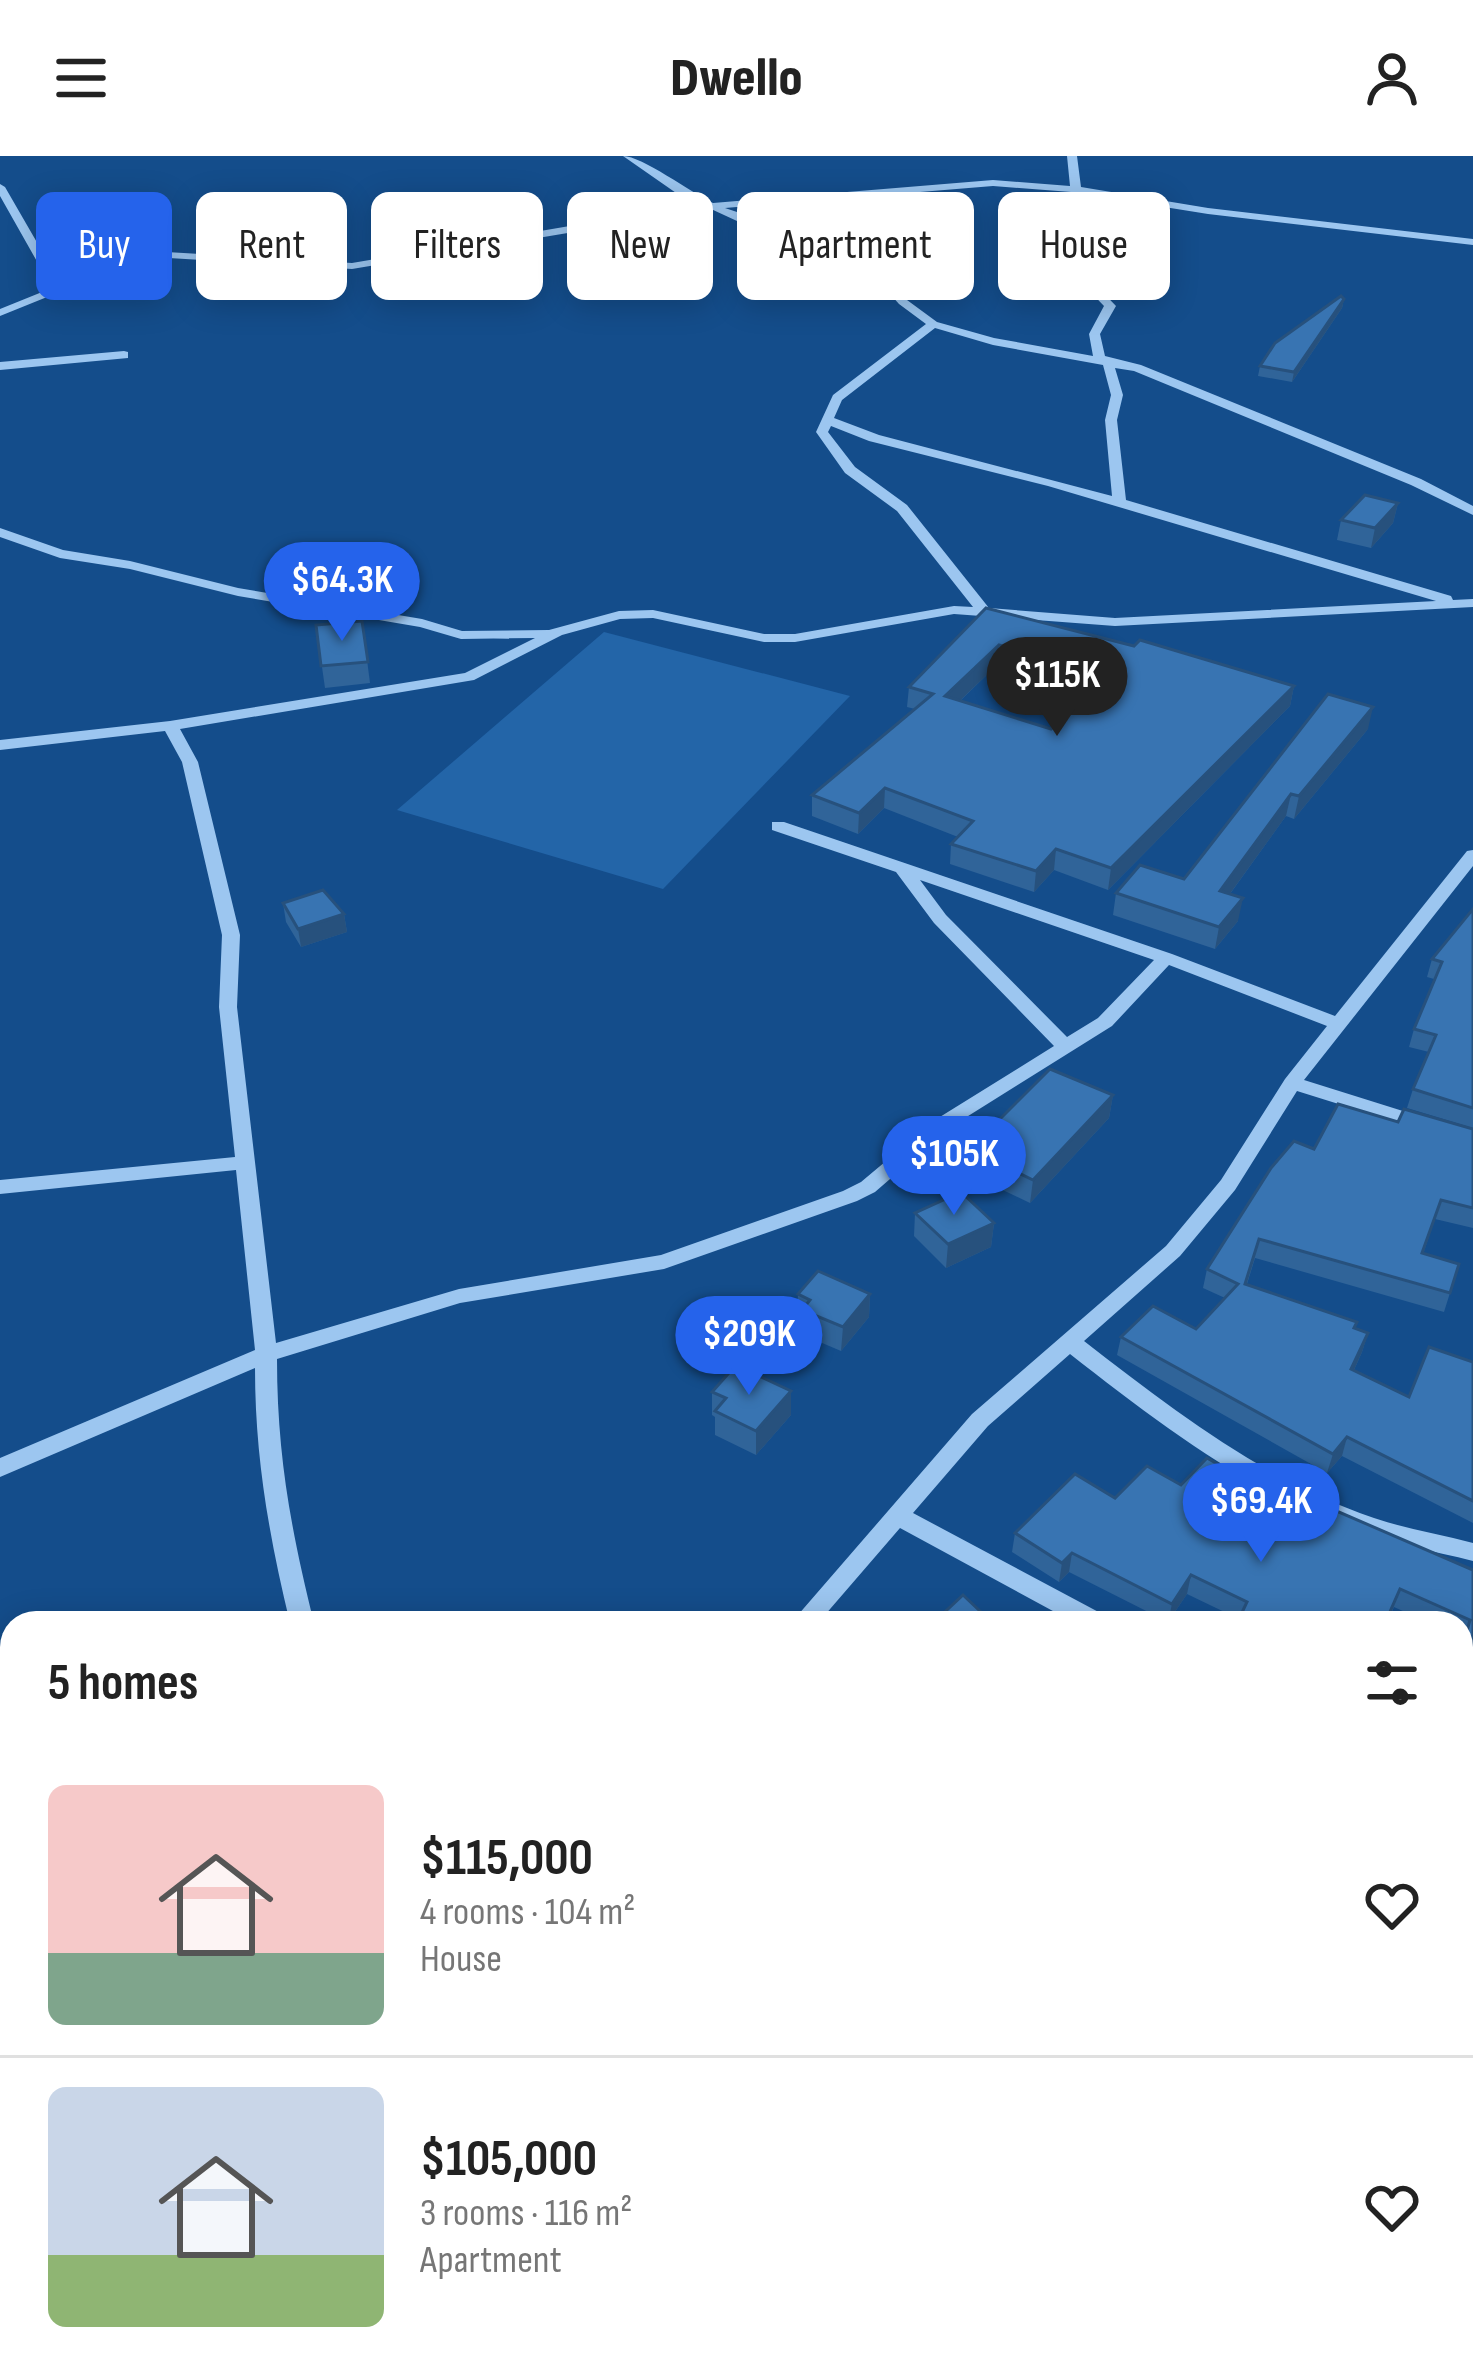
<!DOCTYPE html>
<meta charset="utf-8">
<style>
body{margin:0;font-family:"Sofia Sans Condensed",sans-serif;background:#f2f2f2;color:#222;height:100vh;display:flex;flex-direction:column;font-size:45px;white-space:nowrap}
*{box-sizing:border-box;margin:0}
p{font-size:39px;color:#767676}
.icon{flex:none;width:66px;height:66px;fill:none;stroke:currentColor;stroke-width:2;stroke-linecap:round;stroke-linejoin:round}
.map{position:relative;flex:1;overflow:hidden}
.panel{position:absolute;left:0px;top:1455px;width:1473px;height:771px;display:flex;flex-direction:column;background:#fff;border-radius:36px 36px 0 0;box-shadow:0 6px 30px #0003}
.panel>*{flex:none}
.hud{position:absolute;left:36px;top:36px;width:1401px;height:108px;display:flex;gap:24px}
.price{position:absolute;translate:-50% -102px;padding:0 27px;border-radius:42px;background:#2563eb;color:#fff;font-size:39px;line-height:78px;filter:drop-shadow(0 3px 6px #0008)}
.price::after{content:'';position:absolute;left:50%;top:72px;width:36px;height:27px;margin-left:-18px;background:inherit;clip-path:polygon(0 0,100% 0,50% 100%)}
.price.on{background:#222;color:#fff}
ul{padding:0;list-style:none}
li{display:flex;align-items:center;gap:36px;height:300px;padding:0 48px}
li+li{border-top:3px solid #e0e0e0}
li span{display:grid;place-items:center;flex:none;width:336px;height:240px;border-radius:18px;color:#555}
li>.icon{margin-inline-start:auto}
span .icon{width:144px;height:144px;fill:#fffc;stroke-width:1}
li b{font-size:51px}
h2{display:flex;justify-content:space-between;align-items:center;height:144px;padding:0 48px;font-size:51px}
.tag{padding:0 42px;border-radius:18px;background:#fff;box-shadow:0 6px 30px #0003;font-size:42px;line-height:108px}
.tag.on{background:#2563eb;color:#fff}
header{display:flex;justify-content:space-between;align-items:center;height:156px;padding:0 48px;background:#fff;font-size:54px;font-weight:800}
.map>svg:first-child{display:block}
</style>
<header><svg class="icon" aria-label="menu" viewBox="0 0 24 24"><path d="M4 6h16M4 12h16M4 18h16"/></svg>Dwello<svg class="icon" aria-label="person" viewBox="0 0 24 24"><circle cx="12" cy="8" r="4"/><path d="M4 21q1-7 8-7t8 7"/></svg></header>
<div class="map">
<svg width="1473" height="2224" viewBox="0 0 1473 2224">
<rect width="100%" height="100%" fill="#144d8b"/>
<polygon fill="#2365a8" points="604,476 850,540 663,733 397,654"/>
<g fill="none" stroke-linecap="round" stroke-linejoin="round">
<g fill="#9cc6f0" fill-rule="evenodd">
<path d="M623 0C642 0 690 36 713 47L993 24 1070 30 1067 0H1077L1081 31 1208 52 1473 83V89L1208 58 1083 38C1100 74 1110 84 1090 123L1116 150 1100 178 1105 200 1141 209 1421 323 1473 350V359L1411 329 1134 215 1115 212 1123 239 1117 264 1126 344 1451 440 1453 444 1473 443V451L1115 470 954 458 795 486H764L653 462 620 463 562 479 474 524 180 573 198 606 240 779 237 851 276 1187 459 1133 661 1099 843 1035 861 1026 935 964 1054 890 934 767 896 716 772 674V666H784L1172 798 1335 860 1467 695 1473 694V710L1304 924 1473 977V990L1297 935 1235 1034 1180 1100 1084 1185C1173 1254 1266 1326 1374 1362 1406 1373 1440 1378 1473 1387V1405C1434 1395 1393 1388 1355 1374 1249 1336 1158 1267 1070 1198L988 1270 913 1357 1106 1460 1109 1467H1075L900 1372 818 1467H791L972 1258 1166 1090 1221 1024 1285 923 1327 870 1169 809 1112 870 949 972 875 1036 857 1045 664 1113 460 1147 277 1203C277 1299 291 1374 314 1467H290C269 1380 255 1301 255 1212L0 1321V1302L255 1194 236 1014 0 1038V1024L235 1001 219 851 222 779 182 606 165 575 0 594V584L170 565 465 517 535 482 461 483 420 471 238 440 130 413 60 402 0 381V372L63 394 130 405 238 432 422 463 462 475 549 474 619 455 653 454 764 478H795L954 450 973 451 897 355 845 317 816 276 833 239 926 168 899 148 859 103 737 65 711 53 352 113 119 99 104 118 0 160V153L52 132 0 40V28L5 31 61 128 96 114 116 93 352 107 699 48 679 39ZM993 30 1071 36C1089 73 1099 84 1078 123L1104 150 1089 178 1093 200 994 182 937 166 907 144 867 99 725 52ZM935 172 993 189 1103 209 1111 239 1105 264 1112 340 879 279 834 262 842 244ZM831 270 869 285 1048 330 1436 445 1115 462 989 452 907 349 855 311 828 276ZM920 724 1154 804 1098 862 1067 881 946 759Z"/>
<polygon points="124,195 128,196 128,202 0,214 0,206"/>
<polygon points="0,1817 12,1822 12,1848 0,1843"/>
<polygon points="135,2214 170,2214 166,2224 131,2224"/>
<polygon points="572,2214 626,2214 630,2224 576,2224"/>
</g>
</g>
<g fill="#306499" fill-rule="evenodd">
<polygon points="1344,143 1342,152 1292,226 1258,220 1260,210"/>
<polygon points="1398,347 1393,367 1371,392 1337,384 1341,364"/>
<path d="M986 452 1294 530 1290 550 1108 734 1054 714 1034 736 950 708 951 688 958 681 884 652 858 678 812 660V639L915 553 907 551 909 531ZM997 509 1089 534 1051 573 960 545Z"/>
<polygon points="362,465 370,527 325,532 316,469"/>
<polygon points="1368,573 1294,663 1286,660 1230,738 1238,765 1215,793 1113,759 1116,737 1184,723"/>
<polygon points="283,747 344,758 347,776 301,791 286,766"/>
<polygon points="1473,753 1473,972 1407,952 1413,933 1429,896 1409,891 1414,873 1434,823 1427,821 1432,803"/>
<polygon points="1113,939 1109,962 1030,1047 990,1028 991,1018 974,1010 976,987"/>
<polygon points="1398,966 1473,973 1473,1072 1435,1063 1423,1098 1459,1108 1444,1156 1255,1102 1247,1128 1368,1177 1362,1196 1354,1214 1409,1241 1473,1206 1473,1367 1342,1300 1327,1317 1117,1199 1121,1181 1196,1173 1225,1142 1203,1132 1207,1113 1314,993"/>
<polygon points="915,1057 994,1067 991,1091 946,1112 914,1080"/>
<polygon points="798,1138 870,1138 869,1161 841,1195 801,1178 801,1164 797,1162"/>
<polygon points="712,1236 791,1259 756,1299 715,1279 715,1261 712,1259"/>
<polygon points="1181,1329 1310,1361 1473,1414 1473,1639 1465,1637 1465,1646 1473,1648 1473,1788 1461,1784 1461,1490 1463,1482 1461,1481 1461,1467 1429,1467 1394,1451 1387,1467 1237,1467 1239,1463 1187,1438 1168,1466 1069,1416 1059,1426 1012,1396 1015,1377 1115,1342"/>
<polygon points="1461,1819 1473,1821 1473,1887 1461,1883"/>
<polygon points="1461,1975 1472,2022 1466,2033 1461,2030"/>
</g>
<g fill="#27517d">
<polygon points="1344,143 1342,152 1292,226 1294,216"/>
<polygon points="1398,347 1393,367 1371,392 1375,372"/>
<polygon points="999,489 997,509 944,560 945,540"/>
<polygon points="1294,530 1290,550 1108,734 1111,712"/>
<polygon points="1373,551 1368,573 1294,663 1299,640"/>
<polygon points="885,632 884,652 858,678 859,657"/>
<polygon points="1291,638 1286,660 1216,757 1220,735"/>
<polygon points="1056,693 1054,714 1034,736 1036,715"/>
<polygon points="1243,742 1238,765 1215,793 1219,771"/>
<polygon points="344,758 347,776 301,791 298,773"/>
<polygon points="1113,939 1109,962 1030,1047 1033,1024"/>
<polygon points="994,1067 991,1091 946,1112 948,1088"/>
<polygon points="870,1138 869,1161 841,1195 843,1171"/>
<polygon points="1368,1177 1362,1196 1346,1232 1351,1213"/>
<polygon points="791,1235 791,1259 756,1299 756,1275"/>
<polygon points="1347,1281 1342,1300 1327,1317 1333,1298"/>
<polygon points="1072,1397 1069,1416 1059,1426 1062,1407"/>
<polygon points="1191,1419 1187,1438 1168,1466 1172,1448"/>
<polygon points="312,2214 325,2214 321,2224 308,2224"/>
</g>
<g fill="#3874b2" stroke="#27517d" stroke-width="3" fill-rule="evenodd">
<polygon points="1341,140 1344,143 1294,216 1260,210 1275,187"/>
<polygon points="1365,339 1398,347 1375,372 1341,364"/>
<path d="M986 452 1134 490 1140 484 1294 530 1111 712 1056 693 1036 715 951 688 973 665 885 632 859 657 812 639 933 538 909 531ZM999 489 1105 518 1051 573 945 540Z"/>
<polygon points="362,465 368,506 321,510 316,469"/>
<polygon points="1328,538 1373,551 1299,640 1291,638 1220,735 1243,742 1219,771 1116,737 1140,709 1184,723"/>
<polygon points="323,734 344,758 298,773 283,747"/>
<polygon points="1473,753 1473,952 1413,933 1436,879 1414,873 1442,806 1432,803"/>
<polygon points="1050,913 1113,939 1033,1024 992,1004 999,997 976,987"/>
<polygon points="1338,948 1398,966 1404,953 1473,973 1473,1052 1441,1044 1422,1097 1459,1108 1450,1137 1259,1083 1245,1128 1357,1166 1354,1172 1368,1177 1351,1213 1409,1241 1429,1191 1473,1206 1473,1345 1347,1281 1333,1298 1121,1181 1153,1150 1196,1173 1238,1128 1207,1113 1271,1012 1294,985 1314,993"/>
<polygon points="961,1036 994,1067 948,1088 915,1057"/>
<polygon points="818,1115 870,1138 843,1171 802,1154 810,1144 798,1138"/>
<polygon points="736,1209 791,1235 756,1275 715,1255 726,1242 712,1236"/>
<polygon points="1207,1302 1310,1361 1318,1347 1473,1414 1473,1619 1466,1617 1465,1646 1473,1648 1473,1768 1461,1764 1461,1496 1470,1464 1400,1433 1385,1467 1237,1467 1247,1446 1191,1419 1172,1448 1072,1397 1062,1407 1015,1377 1075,1318 1115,1342 1147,1310 1181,1329"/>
<polygon points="963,1439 982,1457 972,1467 933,1467"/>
<polygon points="1461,1819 1473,1821 1473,1867 1461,1863"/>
<polygon points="1461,1975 1473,1980 1472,2022 1461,2018"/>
<polygon points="214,2214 312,2214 308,2224 209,2224"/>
<polygon points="457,2214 577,2214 604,2224 454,2224"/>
<polygon points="740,2214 784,2214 782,2224 738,2224"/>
<polygon points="884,2214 936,2214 934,2224 883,2224"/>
<polygon points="1071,2214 1189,2214 1190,2224 1071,2224"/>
</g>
</svg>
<b class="price" style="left:342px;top:488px">$64.3K</b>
<b class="price on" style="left:1057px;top:583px">$115K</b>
<b class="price" style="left:954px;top:1062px">$105K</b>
<b class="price" style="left:749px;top:1242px">$209K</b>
<b class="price" style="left:1261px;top:1409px">$69.4K</b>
<div class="hud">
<a class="tag on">Buy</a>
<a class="tag">Rent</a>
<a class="tag">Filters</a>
<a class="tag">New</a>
<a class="tag">Apartment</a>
<a class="tag">House</a>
</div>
<section class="panel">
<h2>5 homes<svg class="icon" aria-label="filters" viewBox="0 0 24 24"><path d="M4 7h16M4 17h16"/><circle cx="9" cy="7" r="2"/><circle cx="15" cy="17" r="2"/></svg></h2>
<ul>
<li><span style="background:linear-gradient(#f6c9c9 70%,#7fa58c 0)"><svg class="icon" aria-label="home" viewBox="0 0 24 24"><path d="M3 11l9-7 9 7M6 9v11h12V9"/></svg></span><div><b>$115,000</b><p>4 rooms · 104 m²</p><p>House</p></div><svg class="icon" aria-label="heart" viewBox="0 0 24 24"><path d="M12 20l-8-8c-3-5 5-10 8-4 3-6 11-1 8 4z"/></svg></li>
<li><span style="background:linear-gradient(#c9d6e8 70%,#8fb573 0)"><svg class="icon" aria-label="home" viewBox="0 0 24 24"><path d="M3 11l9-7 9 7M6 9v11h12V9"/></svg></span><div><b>$105,000</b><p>3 rooms · 116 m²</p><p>Apartment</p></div><svg class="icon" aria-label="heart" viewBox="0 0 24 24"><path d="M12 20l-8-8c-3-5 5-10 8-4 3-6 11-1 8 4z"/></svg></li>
</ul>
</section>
</div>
